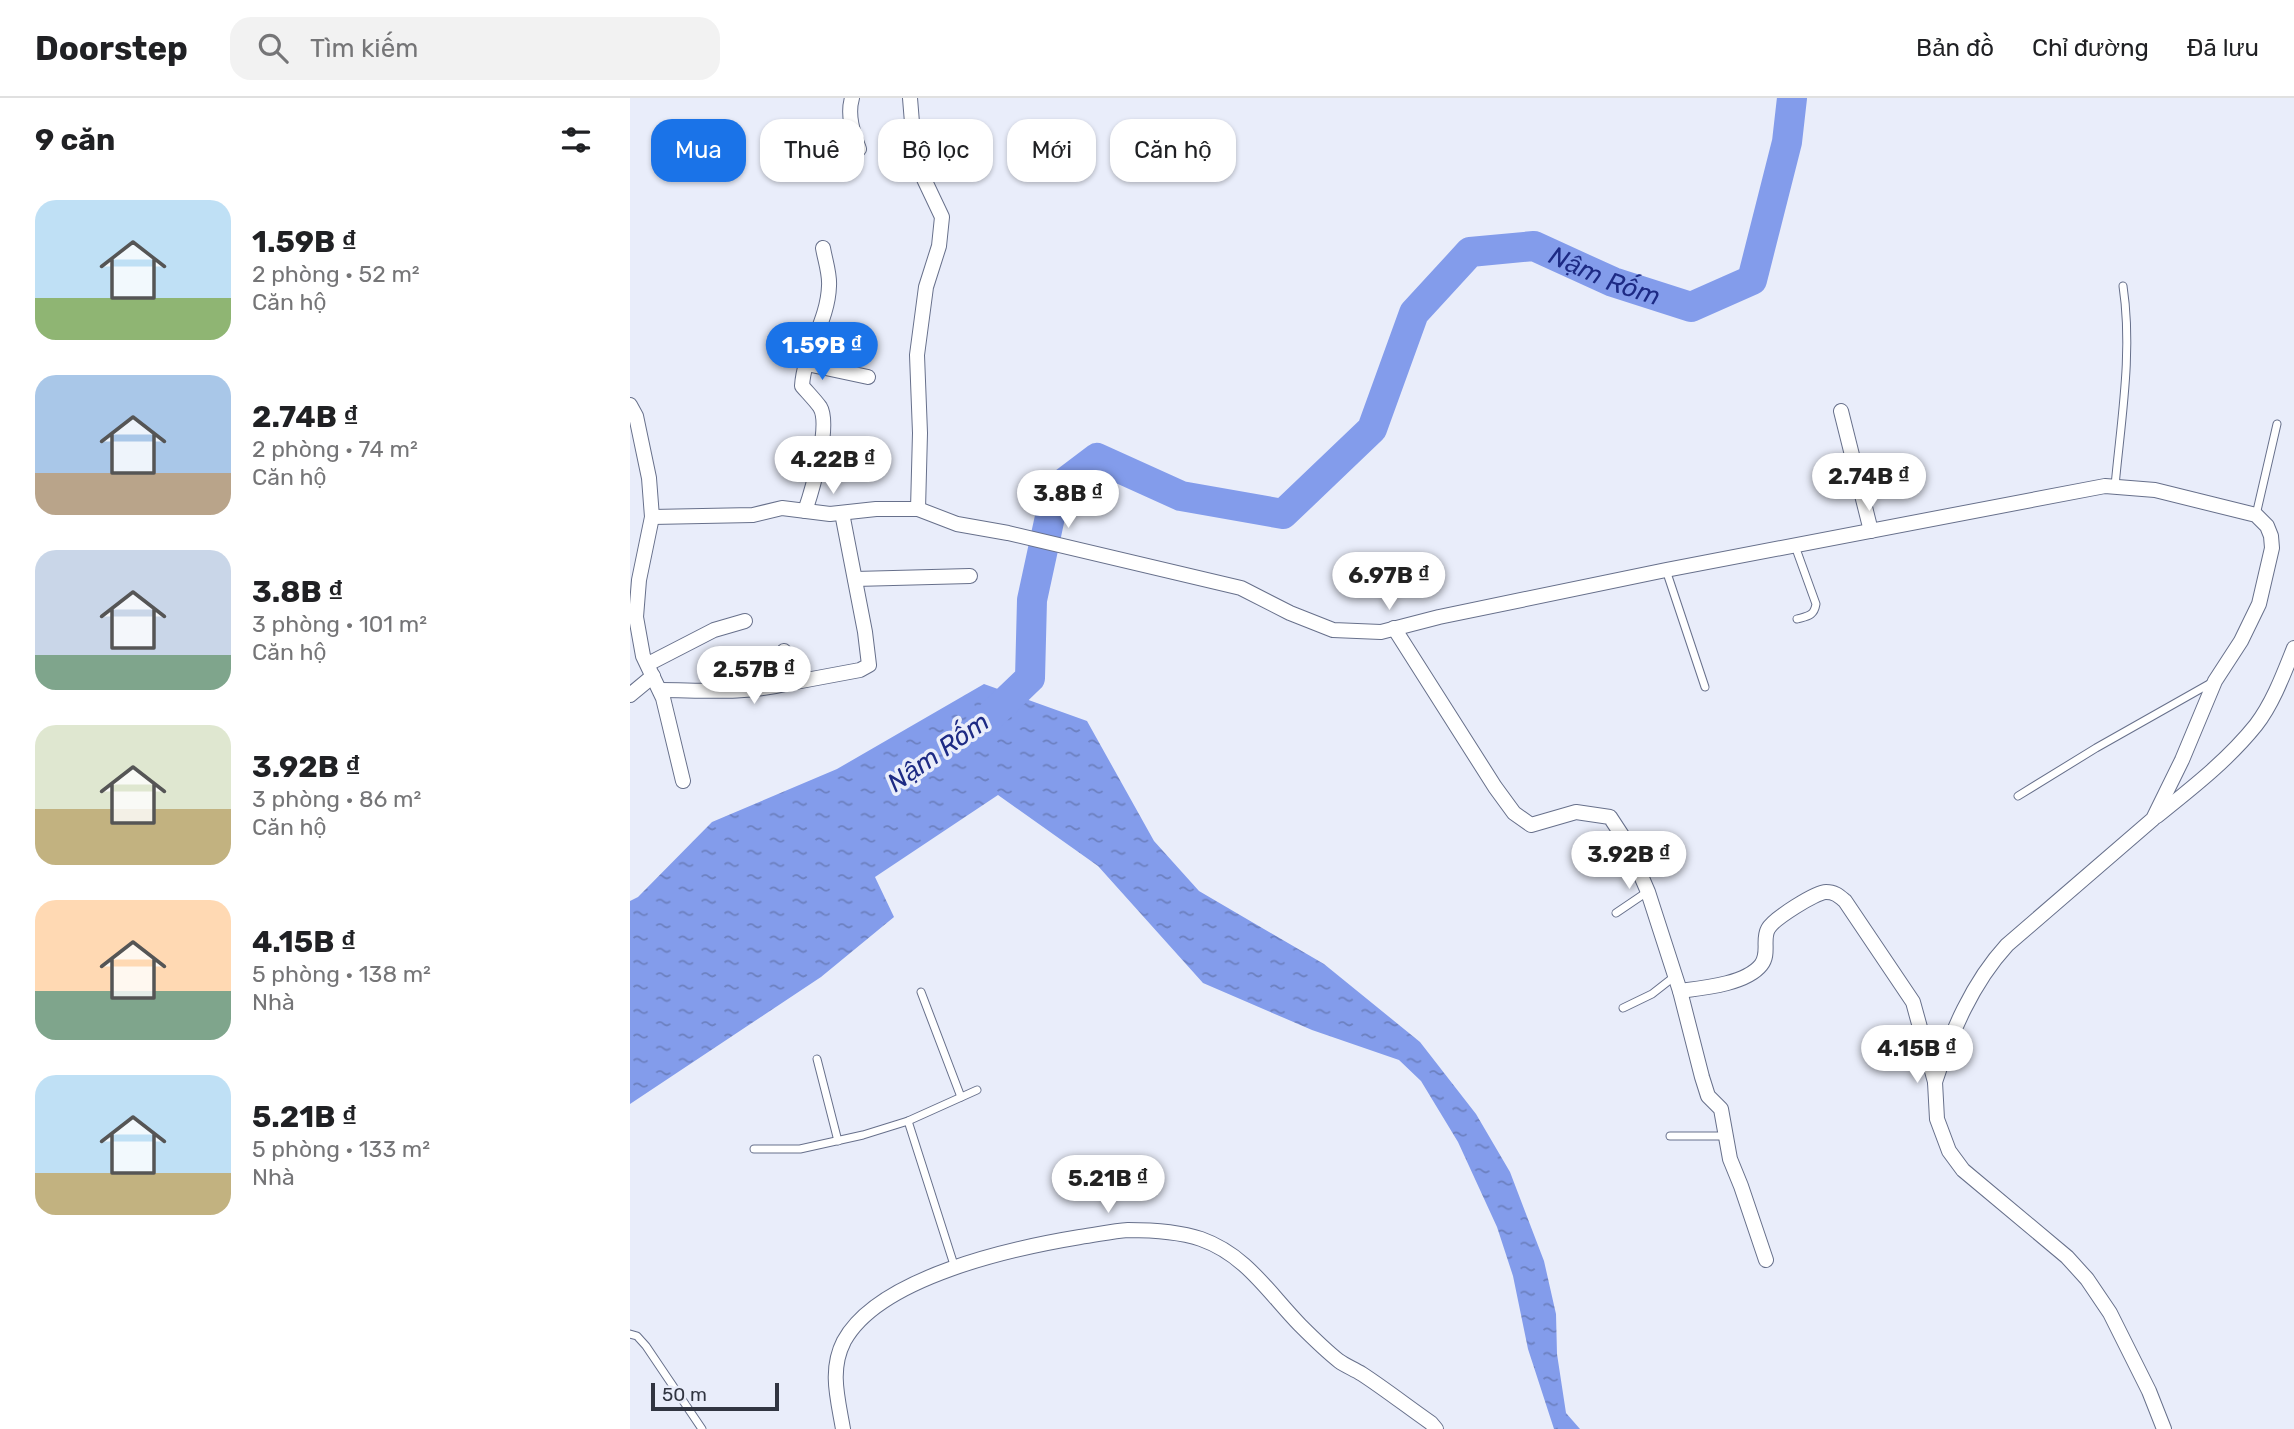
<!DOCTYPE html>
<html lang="vi">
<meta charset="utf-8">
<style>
body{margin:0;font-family:Rubik,sans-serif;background:#f2f2f2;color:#202124;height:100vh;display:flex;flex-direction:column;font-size:26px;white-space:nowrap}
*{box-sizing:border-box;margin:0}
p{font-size:23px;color:#757577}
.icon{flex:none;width:38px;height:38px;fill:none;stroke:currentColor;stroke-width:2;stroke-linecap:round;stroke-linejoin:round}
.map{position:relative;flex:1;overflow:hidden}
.side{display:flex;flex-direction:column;background:#fff;width:630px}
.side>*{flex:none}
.guide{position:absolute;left:21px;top:21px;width:665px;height:63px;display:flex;gap:14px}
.scale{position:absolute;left:21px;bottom:18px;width:128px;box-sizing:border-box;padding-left:7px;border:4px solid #313541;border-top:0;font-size:19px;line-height:24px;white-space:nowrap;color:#313541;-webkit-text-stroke:5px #e9edfa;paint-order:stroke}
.price{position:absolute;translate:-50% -60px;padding:0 16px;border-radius:24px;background:#fff;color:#222;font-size:23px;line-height:46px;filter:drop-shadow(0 2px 4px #0008)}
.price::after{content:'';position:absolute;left:50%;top:42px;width:21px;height:16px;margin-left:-10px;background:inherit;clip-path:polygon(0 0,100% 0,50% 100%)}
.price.selected{background:#1a73e8;color:#fff}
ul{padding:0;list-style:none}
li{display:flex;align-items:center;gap:21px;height:175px;padding:0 35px}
li span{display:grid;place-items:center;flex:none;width:196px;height:140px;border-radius:21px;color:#555}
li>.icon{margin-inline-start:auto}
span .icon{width:84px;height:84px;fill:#fffc;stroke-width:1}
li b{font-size:30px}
h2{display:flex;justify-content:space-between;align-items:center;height:84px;padding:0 35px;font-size:30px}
.pill{padding:0 24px;border-radius:21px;background:#fff;box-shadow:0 2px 5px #0004;font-size:24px;line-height:63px}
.pill.selected{background:#1a73e8;color:#fff}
header{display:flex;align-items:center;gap:42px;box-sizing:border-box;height:98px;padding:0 35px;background:#fff;border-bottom:2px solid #e0e0e0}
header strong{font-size:33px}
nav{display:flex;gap:38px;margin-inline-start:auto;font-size:24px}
.search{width:490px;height:63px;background:#f2f2f2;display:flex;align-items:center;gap:18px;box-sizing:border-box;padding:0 24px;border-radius:21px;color:#757577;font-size:26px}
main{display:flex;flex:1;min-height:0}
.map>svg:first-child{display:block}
</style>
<header>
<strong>Doorstep</strong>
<div class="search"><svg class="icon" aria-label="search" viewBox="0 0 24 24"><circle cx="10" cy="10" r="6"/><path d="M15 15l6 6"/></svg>Tìm kiếm</div>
<nav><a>Bản đồ</a><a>Chỉ đường</a><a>Đã lưu</a></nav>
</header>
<main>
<section class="side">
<h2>9 căn<svg class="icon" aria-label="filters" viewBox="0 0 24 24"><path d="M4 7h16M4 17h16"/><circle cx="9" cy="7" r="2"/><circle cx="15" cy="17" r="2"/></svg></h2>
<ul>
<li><span style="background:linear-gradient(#bfe0f5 70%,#8fb573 0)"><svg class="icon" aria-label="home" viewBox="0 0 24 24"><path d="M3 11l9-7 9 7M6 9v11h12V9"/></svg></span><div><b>1.59B ₫</b><p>2 phòng · 52 m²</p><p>Căn hộ</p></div></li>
<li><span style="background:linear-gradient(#a9c7e8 70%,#b9a48a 0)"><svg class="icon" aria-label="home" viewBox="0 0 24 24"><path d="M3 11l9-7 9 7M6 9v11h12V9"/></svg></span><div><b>2.74B ₫</b><p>2 phòng · 74 m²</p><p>Căn hộ</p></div></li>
<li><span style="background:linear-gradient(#c9d6e8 75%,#7fa58c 0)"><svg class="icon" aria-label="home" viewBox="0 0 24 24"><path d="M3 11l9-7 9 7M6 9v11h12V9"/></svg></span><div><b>3.8B ₫</b><p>3 phòng · 101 m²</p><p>Căn hộ</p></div></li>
<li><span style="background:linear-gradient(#dfe7d0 60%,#c2b280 0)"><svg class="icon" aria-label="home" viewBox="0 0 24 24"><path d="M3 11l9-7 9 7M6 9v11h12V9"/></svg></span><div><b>3.92B ₫</b><p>3 phòng · 86 m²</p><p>Căn hộ</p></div></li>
<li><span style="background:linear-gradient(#ffd9b3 65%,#7fa58c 0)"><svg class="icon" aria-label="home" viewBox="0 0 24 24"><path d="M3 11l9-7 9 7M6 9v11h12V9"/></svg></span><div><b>4.15B ₫</b><p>5 phòng · 138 m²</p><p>Nhà</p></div></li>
<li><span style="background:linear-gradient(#bfe0f5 70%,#c2b280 0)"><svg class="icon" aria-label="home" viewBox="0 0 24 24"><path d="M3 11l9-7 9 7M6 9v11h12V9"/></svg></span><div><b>5.21B ₫</b><p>5 phòng · 133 m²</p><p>Nhà</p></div></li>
</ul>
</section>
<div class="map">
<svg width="1664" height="1331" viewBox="0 0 1664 1331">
<defs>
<pattern id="water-ripples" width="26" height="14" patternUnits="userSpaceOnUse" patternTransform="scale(1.75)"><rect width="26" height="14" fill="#839ceb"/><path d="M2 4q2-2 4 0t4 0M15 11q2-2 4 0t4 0" fill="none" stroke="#6c80c0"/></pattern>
</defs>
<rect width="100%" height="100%" fill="#e9edfa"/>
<polygon fill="url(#water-ripples)" points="354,586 457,623 524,743 569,793 694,866 790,944 846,1016 880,1074 914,1163 926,1216 927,1256 936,1315 950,1331 924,1331 898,1251 883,1178 867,1129 828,1044 791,983 769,962 682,932 573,885 468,768 368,697 245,779 264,819 191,879 0,1006 0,803 8,799 82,724 207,671"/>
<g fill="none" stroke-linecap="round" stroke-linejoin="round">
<path stroke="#839ceb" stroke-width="30" id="s1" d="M354 624 400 580 402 502 426 391 467 360 551 398 653 416 742 331 784 215 840 154 904 148 983 184 1061 209 1122 182 1157 44 1162 0"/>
<defs>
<g id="lane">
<path d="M1485 388C1491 322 1503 254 1493 188"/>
<polyline points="1626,417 1647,326"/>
<path d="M1165 448 1186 506C1184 518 1178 518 1167 521"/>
<polyline points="1036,472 1075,589"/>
<polyline points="1388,698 1466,650 1581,585"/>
<polyline points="986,815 1017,794"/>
<polyline points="291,894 331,999"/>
<polyline points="993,910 1022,896 1045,878"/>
<polyline points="187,961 208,1043"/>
<polyline points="278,1023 325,1170"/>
<polyline points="1040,1038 1095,1038"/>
<polyline points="124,1051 170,1051 233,1037 278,1023 347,992"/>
<polyline points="0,1236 7,1238 16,1248 72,1331"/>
</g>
<g id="street">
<path d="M222 0C217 17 223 35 229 51"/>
<polyline points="280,0 285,62 312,119 309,148 296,189 287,257 290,335 288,411"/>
<polyline points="177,266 238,279"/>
<polyline points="0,307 6,318 19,380 22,419 9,482 6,519 13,558 33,600 53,683"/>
<polyline points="1211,313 1241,433"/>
<path d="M175 413C182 393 201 327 190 309 185 302 178 295 172 288 174 254 198 223 199 188 200 176 195 162 193 150"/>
<path d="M22 419 123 417 152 410 200 416 246 411H288L327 426 378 435 611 490 660 515 703 532 751 534 809 519 1036 472 1475 388 1525 392 1626 417 1637 428 1641 438 1642 450 1629 506 1611 543 1585 583 1552 662 1523 721 1377 847C1342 885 1321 935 1305 984"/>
<polyline points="225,481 340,478"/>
<polyline points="764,530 865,689 884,715 901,727 946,714 980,719 997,745 1018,794 1050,893 1072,979 1078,998 1091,1011 1100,1061 1111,1088 1136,1162"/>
<polyline points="18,566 84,532 115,523"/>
<polyline points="155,586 230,572 239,567 235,534 212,415"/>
<path d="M30 592C70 592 116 596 155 586L154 553"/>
<polyline points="0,597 23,578"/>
<path d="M1527 718C1562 690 1598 662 1626 627 1643 605 1654 575 1664 550"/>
<path d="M1050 893C1073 890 1116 886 1131 867 1140 856 1132 842 1138 831 1143 821 1186 794 1196 794 1205 794 1209 798 1215 803L1283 904 1305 984 1307 1021 1319 1053 1333 1072 1437 1159 1457 1181 1480 1215 1519 1293 1534 1331"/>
<path d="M213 1331C208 1301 199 1272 214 1243 249 1179 383 1150 450 1139 466 1137 482 1133 498 1132 522 1132 547 1133 571 1141 616 1157 638 1194 670 1227 682 1239 695 1252 709 1263 716 1268 724 1271 732 1276 755 1291 778 1309 801 1325L806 1331"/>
</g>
</defs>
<use href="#lane" stroke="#67708b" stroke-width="9"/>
<use href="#street" stroke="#67708b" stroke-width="16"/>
<use href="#lane" stroke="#fff" stroke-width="7"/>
<use href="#street" stroke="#fff" stroke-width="14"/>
</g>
<g text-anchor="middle" stroke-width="7" stroke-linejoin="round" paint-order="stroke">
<g font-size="26" font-style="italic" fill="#1d2a84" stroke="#e9edfa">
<text dy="9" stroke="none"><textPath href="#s1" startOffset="973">Nậm Rốm</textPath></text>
<text transform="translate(308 654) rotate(-35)" y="9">Nậm Rốm</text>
</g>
</g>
</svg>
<div class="scale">50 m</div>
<b class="price selected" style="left:192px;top:284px">1.59B ₫</b>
<b class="price" style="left:203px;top:398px">4.22B ₫</b>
<b class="price" style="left:1239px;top:415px">2.74B ₫</b>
<b class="price" style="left:438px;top:432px">3.8B ₫</b>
<b class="price" style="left:759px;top:514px">6.97B ₫</b>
<b class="price" style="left:124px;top:608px">2.57B ₫</b>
<b class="price" style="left:999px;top:793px">3.92B ₫</b>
<b class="price" style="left:1287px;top:987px">4.15B ₫</b>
<b class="price" style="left:478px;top:1117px">5.21B ₫</b>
<div class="guide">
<a class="pill selected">Mua</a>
<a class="pill">Thuê</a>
<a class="pill">Bộ lọc</a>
<a class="pill">Mới</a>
<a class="pill">Căn hộ</a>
</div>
</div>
</main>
